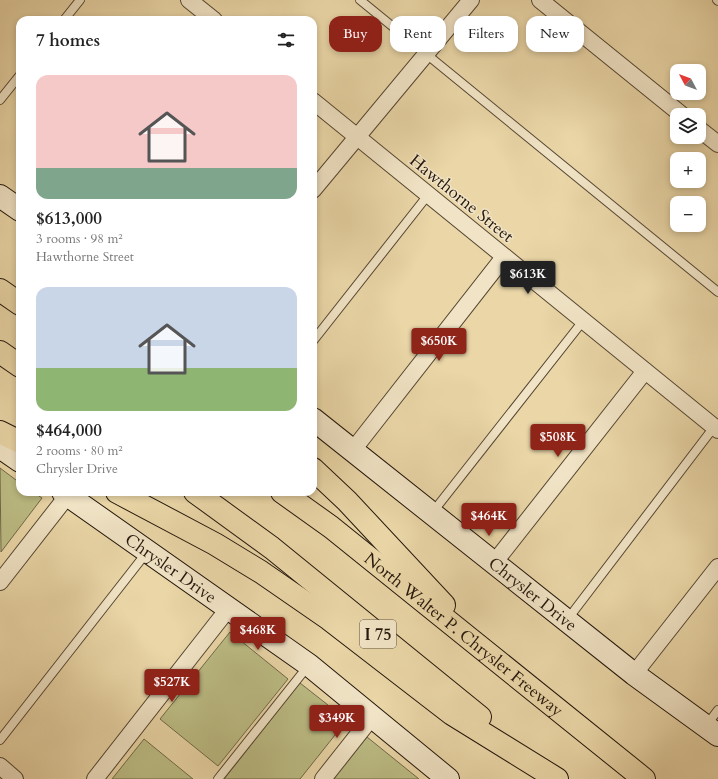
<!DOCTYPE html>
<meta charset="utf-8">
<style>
body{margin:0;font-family:Cardo,serif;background:#f6f6f6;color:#222;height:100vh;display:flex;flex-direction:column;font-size:15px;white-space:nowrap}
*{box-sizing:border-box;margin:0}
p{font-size:13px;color:#767676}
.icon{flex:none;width:22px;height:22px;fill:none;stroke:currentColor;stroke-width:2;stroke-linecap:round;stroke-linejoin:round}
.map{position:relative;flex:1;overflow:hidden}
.panel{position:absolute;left:16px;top:16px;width:301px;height:480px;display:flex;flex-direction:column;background:#fff;border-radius:12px;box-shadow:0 2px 6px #0003}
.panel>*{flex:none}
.hud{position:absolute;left:329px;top:16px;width:329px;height:36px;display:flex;gap:8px}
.needle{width:26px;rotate:311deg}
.buttons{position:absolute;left:670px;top:64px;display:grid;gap:8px}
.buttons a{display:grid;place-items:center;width:36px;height:36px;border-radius:8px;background:#fff;box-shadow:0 2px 6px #0003;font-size:20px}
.price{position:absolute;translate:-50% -34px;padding:0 9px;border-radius:4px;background:#8f2418;color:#fff;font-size:13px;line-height:26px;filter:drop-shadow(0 1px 2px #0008)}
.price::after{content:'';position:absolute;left:50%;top:24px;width:12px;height:9px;margin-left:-6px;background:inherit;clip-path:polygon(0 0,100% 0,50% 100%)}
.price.current{background:#222;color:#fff}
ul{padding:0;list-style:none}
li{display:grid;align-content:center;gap:8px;height:212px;padding:0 20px}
li span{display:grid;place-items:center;height:124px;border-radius:12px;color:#555}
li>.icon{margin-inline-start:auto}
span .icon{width:72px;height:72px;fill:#fffc;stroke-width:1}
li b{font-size:17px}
h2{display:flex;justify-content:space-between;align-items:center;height:48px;padding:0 20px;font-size:17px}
.tag{padding:0 14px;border-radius:12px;background:#fff;box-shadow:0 2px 6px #0003;font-size:14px;line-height:36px}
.tag.current{background:#8f2418;color:#fff}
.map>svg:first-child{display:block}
</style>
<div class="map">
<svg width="718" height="779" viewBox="0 0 718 779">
<rect width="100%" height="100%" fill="#ead6a7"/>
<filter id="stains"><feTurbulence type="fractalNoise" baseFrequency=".005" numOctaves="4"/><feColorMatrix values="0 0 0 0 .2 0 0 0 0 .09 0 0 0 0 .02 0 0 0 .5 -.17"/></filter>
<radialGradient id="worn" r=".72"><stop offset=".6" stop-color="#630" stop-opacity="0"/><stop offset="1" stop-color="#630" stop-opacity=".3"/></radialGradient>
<g fill="#bcbc84" stroke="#706948">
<polygon points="0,468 20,483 20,492 33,492 42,498 1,552"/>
<polygon points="230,632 288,679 218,766 160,719"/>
<polygon points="300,683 347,720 300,779 224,779"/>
<polygon points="367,737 419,779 333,779"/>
<polygon points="144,739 193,779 112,779"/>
</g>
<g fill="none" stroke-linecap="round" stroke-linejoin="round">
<defs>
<g id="service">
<polyline points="360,0 718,292"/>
<polyline points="717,0 718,1"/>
<polyline points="64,20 80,0"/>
<polyline points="0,100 20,75"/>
<polyline points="313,341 428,195"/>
<polyline points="432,513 583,321"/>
<polyline points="567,620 714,427"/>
<polyline points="706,726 718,710"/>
<polyline points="0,740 147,552"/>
<polyline points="218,779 308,666"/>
</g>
<g id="minor">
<polyline points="189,0 214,20"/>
<polyline points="540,0 682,115"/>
<polyline points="313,101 718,430"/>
<polyline points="699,129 718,144"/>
<polyline points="313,190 471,0"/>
<polyline points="353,450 504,257"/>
<polyline points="494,563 645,371"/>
<polyline points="0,582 68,495"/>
<polyline points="634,674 718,567"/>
<polyline points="0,766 15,779"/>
<polyline points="95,779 228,609"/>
<polyline points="323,779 372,717"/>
</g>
<g id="secondary">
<polyline points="0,196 20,210"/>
<path id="s1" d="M313 419 634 674 718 735"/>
<polyline points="0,447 20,461"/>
<path id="s2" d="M63 492 309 665 448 779"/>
</g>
<g id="motorway">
<polyline points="0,290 20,304"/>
<polyline points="0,352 20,366"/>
<polyline points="0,432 20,442"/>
<polyline points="313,469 347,501 444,605"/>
<polyline points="117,492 215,544 261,572 329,619 452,714 557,779"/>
<polyline points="195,492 272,548 480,717"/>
<path id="s3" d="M282 492 331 527 644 779"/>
</g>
</defs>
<use href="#service" stroke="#554632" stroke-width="10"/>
<use href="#minor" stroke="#554632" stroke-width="18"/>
<use href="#secondary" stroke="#23160b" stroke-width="24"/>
<use href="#motorway" stroke="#23160b" stroke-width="24"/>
<use href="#service" stroke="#f1e4c6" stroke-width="8"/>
<use href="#minor" stroke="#f1e4c6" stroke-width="16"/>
<use href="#secondary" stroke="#f1e4c6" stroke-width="22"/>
<use href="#motorway" stroke="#ead6a7" stroke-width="22"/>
</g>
<g text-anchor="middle" stroke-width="3" stroke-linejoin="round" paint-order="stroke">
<rect fill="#f1e4c6" stroke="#615443" stroke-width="1" x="360" y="620" width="36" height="28" rx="3"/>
<g font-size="16" font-weight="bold" fill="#23160b">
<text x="378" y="640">I 75</text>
</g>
<g font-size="17" fill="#23160b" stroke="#f1e4c6">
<text transform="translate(462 198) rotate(39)" y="6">Hawthorne Street</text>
<text dy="6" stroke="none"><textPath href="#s2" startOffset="132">Chrysler Drive</textPath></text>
<text dy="6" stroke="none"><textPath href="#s1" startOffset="281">Chrysler Drive</textPath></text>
<text dy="6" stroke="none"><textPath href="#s3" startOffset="231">North Walter P. Chrysler Freeway</textPath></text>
</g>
</g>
<rect width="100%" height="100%" filter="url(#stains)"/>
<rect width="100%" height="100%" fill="url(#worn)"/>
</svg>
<div class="buttons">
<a><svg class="needle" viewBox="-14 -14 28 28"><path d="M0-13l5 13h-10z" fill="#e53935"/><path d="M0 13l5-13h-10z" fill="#767676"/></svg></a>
<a><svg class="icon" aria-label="layers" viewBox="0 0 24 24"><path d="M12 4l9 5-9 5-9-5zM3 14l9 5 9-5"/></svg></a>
<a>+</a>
<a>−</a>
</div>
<b class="price current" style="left:528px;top:295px">$613K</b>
<b class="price" style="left:439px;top:362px">$650K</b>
<b class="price" style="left:558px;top:458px">$508K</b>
<b class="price" style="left:489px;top:537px">$464K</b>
<b class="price" style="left:258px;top:651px">$468K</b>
<b class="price" style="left:172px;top:703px">$527K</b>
<b class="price" style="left:337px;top:739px">$349K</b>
<div class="hud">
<a class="tag current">Buy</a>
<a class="tag">Rent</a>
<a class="tag">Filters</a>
<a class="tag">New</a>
</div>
<section class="panel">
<h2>7 homes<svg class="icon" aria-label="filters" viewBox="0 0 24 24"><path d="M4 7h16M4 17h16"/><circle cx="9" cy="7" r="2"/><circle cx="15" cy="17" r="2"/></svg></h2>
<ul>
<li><span style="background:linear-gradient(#f6c9c9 75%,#7fa58c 0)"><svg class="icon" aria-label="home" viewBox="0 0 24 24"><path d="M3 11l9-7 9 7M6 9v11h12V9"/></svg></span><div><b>$613,000</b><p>3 rooms · 98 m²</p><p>Hawthorne Street</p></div></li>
<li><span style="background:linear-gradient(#c9d6e8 65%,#8fb573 0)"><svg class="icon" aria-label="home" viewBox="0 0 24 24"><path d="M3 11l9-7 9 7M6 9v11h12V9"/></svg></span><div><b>$464,000</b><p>2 rooms · 80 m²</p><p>Chrysler Drive</p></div></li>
</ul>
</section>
</div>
